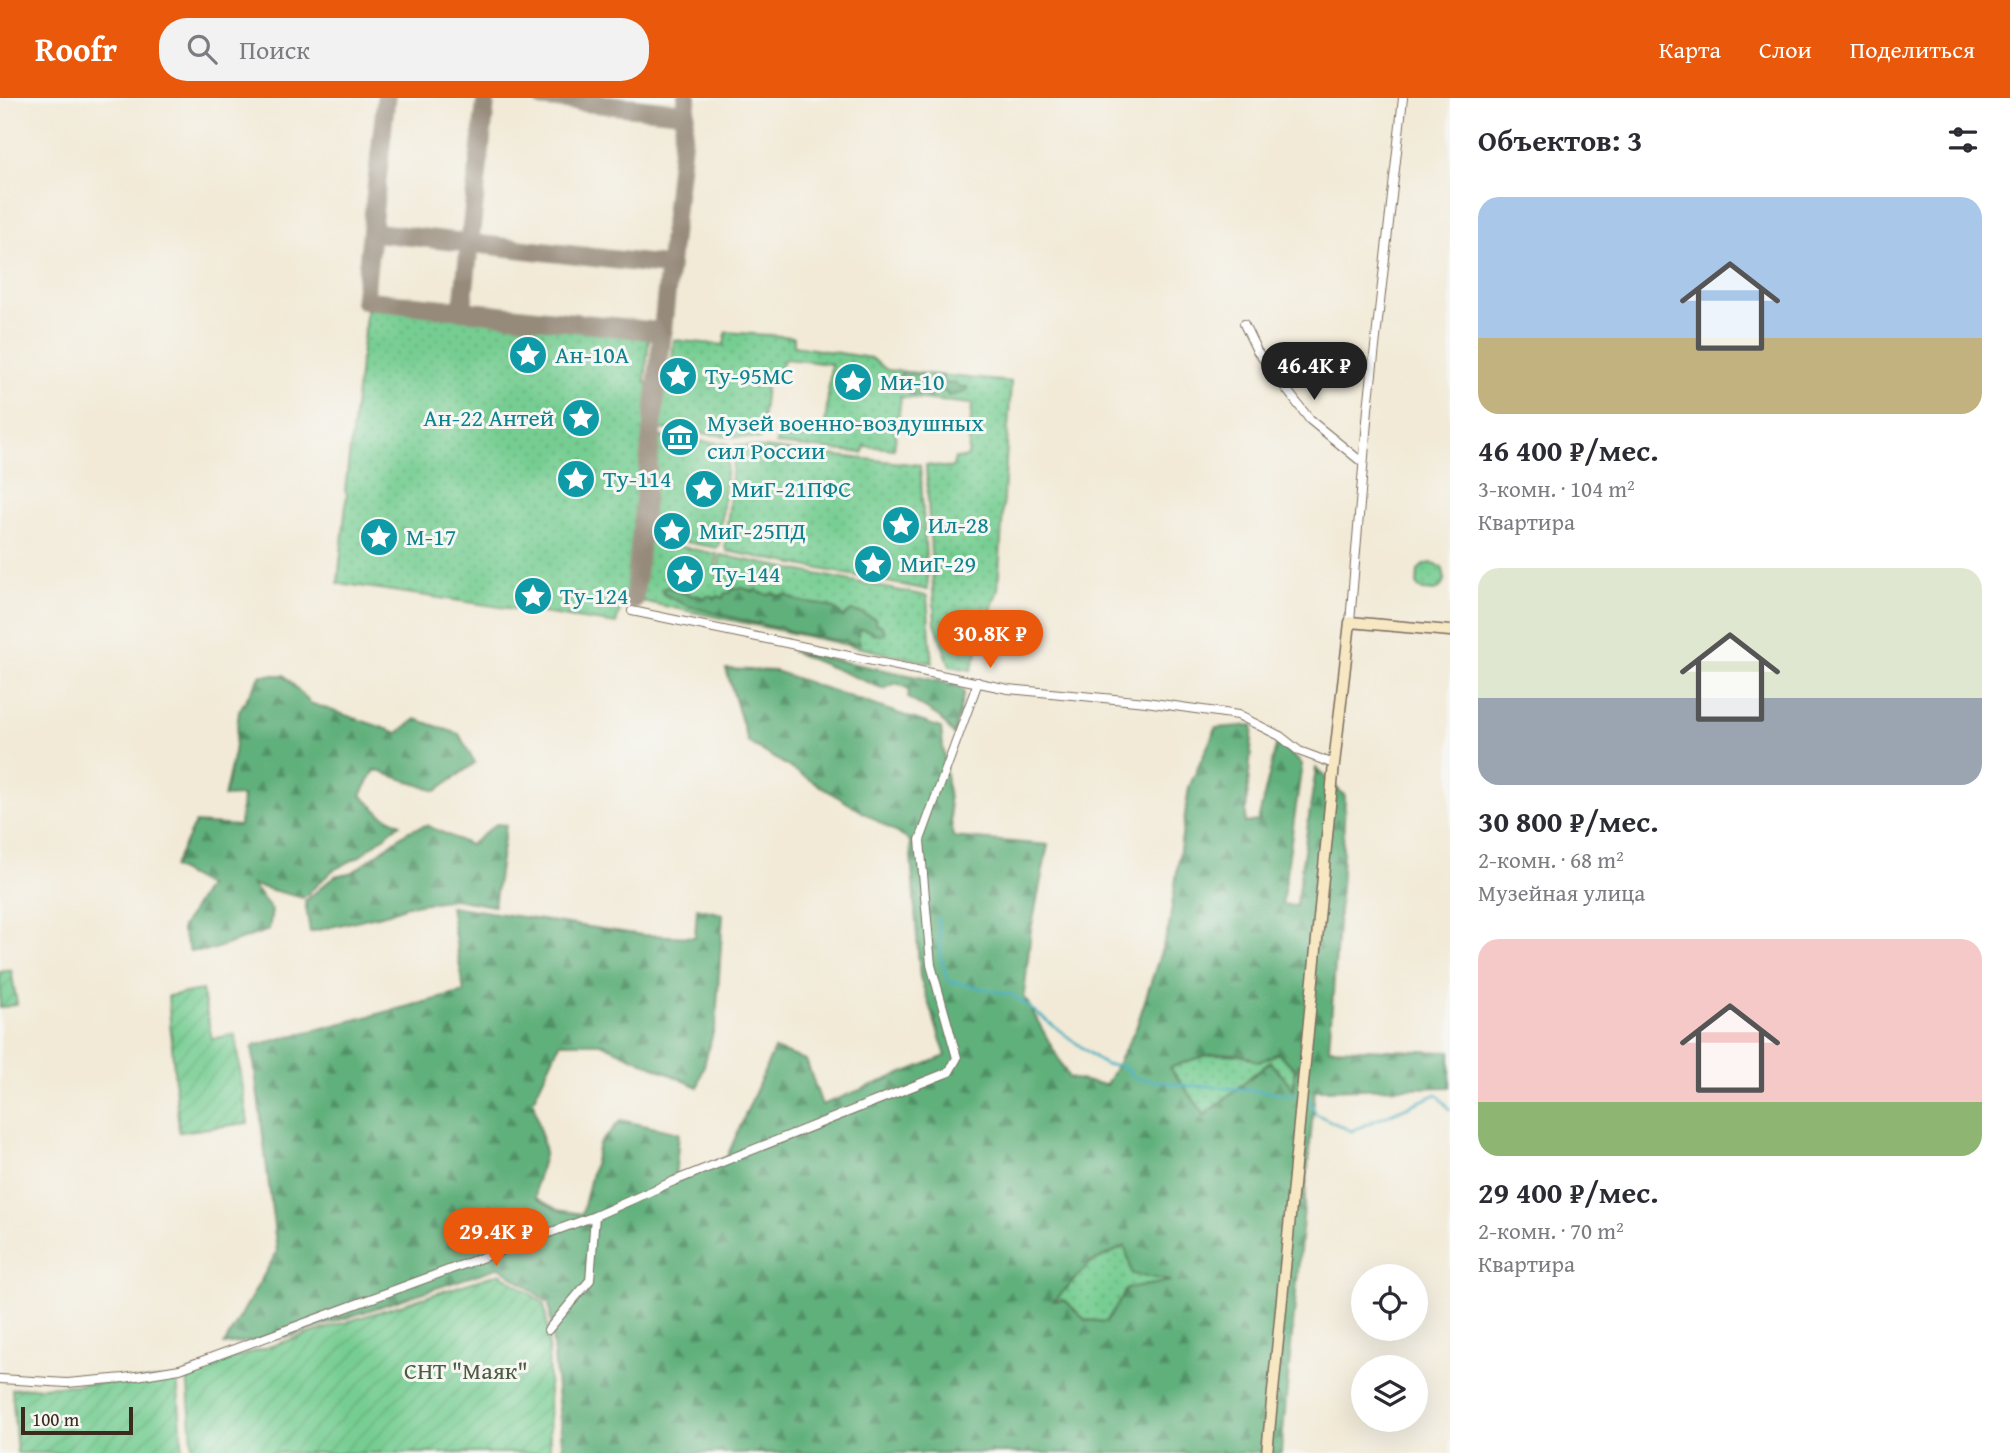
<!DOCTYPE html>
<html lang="ru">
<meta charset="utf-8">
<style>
body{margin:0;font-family:"Gentium Book Plus",serif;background:#f2f2f3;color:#2b2b33;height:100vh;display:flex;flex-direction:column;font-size:26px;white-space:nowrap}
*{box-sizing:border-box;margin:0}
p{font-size:23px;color:#7c7c81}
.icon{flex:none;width:38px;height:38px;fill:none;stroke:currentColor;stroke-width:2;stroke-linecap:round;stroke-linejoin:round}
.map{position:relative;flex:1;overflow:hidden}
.panel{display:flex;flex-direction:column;background:#fff;width:560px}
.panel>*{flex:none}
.tools{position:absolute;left:1351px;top:1166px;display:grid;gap:14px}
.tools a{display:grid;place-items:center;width:77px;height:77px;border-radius:50%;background:#fff;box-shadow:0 7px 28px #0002;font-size:35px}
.scale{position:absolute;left:21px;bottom:18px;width:112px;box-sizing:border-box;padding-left:7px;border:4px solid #3b2a1e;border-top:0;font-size:19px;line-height:24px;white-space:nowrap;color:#3b2a1e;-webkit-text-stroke:5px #f6f6f2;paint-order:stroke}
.price{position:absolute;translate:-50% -60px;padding:0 16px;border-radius:24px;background:#ea580c;color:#fff;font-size:23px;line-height:46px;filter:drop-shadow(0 2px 4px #0008)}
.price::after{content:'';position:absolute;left:50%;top:42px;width:21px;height:16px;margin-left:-10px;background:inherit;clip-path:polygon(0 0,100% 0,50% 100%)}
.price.on{background:#222;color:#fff}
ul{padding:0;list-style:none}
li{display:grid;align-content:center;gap:14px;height:371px;padding:0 28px}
li span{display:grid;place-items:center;height:217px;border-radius:21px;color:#555}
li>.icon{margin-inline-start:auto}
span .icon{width:126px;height:126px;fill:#fffc;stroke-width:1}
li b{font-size:30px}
h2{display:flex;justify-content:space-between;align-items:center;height:84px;padding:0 28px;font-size:30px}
header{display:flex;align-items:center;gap:42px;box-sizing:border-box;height:98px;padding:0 35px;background:#ea580c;color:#fff}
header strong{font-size:33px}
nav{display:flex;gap:38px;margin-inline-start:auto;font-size:24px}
.search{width:490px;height:63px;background:#f2f2f3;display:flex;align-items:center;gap:18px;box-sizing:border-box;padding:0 24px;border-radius:28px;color:#7c7c81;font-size:26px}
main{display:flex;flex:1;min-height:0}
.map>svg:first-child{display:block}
</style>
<header>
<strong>Roofr</strong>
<div class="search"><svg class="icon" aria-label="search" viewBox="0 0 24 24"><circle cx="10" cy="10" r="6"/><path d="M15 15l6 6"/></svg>Поиск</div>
<nav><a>Карта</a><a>Слои</a><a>Поделиться</a></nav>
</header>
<main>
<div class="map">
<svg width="1450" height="1355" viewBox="0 0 1450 1355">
<defs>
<pattern id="grass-dots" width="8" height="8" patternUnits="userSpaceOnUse" patternTransform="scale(1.75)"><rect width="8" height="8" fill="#76cd92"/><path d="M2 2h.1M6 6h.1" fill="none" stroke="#67b07d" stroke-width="1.8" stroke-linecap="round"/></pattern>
<pattern id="forest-firs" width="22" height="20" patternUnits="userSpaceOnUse" patternTransform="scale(1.75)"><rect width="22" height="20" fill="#60b07c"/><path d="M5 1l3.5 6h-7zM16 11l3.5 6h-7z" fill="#508f65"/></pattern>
<pattern id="garden-furrows" width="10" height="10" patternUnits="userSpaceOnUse" patternTransform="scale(1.75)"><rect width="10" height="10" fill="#76cd92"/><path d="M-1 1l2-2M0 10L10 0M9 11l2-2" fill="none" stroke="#67b07d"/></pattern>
</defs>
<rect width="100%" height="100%" fill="#f6f6f2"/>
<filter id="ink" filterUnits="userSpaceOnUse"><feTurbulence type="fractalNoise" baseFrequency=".0143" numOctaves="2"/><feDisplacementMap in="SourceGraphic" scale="14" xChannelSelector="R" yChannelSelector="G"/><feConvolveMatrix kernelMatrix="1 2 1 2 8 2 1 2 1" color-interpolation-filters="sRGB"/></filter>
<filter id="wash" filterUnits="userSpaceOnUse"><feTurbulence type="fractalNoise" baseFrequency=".00686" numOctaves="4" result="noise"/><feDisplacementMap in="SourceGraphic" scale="28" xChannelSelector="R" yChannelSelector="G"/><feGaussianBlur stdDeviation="1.57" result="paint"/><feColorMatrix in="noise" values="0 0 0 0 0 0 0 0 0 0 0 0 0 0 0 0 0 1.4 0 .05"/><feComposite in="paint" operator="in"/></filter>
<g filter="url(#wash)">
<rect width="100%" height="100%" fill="#f2ead7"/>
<g fill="url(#grass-dots)" stroke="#587c58" stroke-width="2">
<polygon points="367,209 649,240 645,283 650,289 628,500 623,500 616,526 338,485 347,396 345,393"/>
<polygon points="726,234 794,239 794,248 871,260 887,272 1011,284 998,491 971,572 950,568 935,525 926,367 950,370 953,368 955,360 964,360 968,358 972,306 901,299 894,351 865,348 863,355 776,346 778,335 824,339 831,266 785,261 774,277 773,281 766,288 760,341 660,331 663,291 669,290 674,242 724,247"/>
<polygon points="660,339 728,346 729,348 719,447 717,450 648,437 647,435 658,341"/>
<polygon points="735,347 920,367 928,492 727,453 725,449"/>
<polygon points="648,442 717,456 715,475 718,474 720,457 927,498 932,565 641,503"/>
<path d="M1431 465 1442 469C1446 480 1446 486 1436 493L1423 492 1417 488 1418 473 1423 467Z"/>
<polygon points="1278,955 1294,970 1294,992 1255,975 1205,1017 1170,970 1208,956 1246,957 1259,964"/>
<polygon points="1126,1148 1174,1183 1127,1191 1107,1224 1085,1222 1065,1203 1053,1204 1090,1165"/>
</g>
<g fill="url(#forest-firs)" stroke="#4e6d4d" stroke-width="2" fill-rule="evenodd">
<polygon points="906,274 921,276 925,283 930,283 931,277 943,278 943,285 956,286 959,289 967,289 966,294 948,298 946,294 939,292 938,295 934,295 931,299 926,298 927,295 921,294 920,297 909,296 908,290 903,290 899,285 901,275"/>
<path d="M667 489C675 494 685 494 693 498L698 497 703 500 706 498H713L715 501 718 498 723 500 725 495H730L733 490H743L754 494 756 491 758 494 769 497 772 495 780 498 787 497C804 511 829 499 843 519L851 513 862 515 875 521 876 526 881 527 885 534 883 537C874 538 869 530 860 531L858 540 860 546 847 545 846 542 843 543 822 540 818 537 816 539C803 536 791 535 779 529L776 530 763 527 759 524 758 526 688 508 663 496 662 491Z"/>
<polygon points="791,553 957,587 964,594 954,637 939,619 908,600 909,591 896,585 884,591"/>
<path d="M726 571 775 573 941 630 953 739 1048 747 1031 832 1024 898 1069 980 1106 987 1136 930 1169 829 1189 689 1216 630 1253 627 1245 725 1258 723 1277 644 1302 666 1282 806 1296 808 1316 670 1345 698 1342 773 1329 950 1450 954V989L1315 992 1281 1355H563L549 1205 500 1169 291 1238 224 1247 277 1154 252 948 464 894 450 808 642 837 695 839 697 810 723 816 716 924 698 989 601 945H560L533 1002 545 1054 536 1086V1100L558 1112 582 1116 599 1046 621 1022 679 1035 675 1080 727 1059 774 951 806 962 822 1007 946 958 920 879 910 743 748 644ZM1278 955 1294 970V991L1270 964 1205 1017 1170 970C1200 957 1229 948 1259 964ZM1125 1148 1132 1176 1171 1183 1127 1191 1106 1224 1085 1222 1065 1202 1054 1203 1090 1165Z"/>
<polygon points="261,577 284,577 310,605 398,635 416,621 459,636 475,665 436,693 375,672 361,697 381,716 400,726 359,759 333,772 303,800 252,787 272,812 269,832 208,853 190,853 181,831 207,788 173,769 195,725 240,728 242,698 224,699 234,654 239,613"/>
<polygon points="496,726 506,727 494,808 454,801 406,808 389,815 310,834 305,803 335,778 353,774 407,734 426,727 470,747"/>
</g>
<g fill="url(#garden-furrows)" stroke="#587c58" stroke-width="2">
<polygon points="11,872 17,906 0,910 0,874"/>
<polygon points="202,892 212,941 235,936 248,1025 179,1034 168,898"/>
<polygon points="500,1175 544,1205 548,1232 550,1355 193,1355 187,1275"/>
<polygon points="177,1280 183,1355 17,1355 12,1291"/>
</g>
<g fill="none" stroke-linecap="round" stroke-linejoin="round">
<g stroke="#40adbf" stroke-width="2.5">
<polyline points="938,819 942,863 948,883 1013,897 1105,967 1117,967 1127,971 1133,979 1141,981 1191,988 1210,988 1297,997"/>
<polyline points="1309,1001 1316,1016 1351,1033 1437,996 1450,1011"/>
</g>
<g stroke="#968a7a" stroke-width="19">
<polyline points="386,0 364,202 663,234"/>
<polyline points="542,0 686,15"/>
<polyline points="372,134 669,168"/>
<polyline points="462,213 486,0"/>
<polyline points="634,502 687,0"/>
</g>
</g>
</g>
<g filter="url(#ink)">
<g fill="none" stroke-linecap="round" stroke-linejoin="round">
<defs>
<g id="street">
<polyline points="1244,226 1257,253 1310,322 1363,365"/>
<polyline points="632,513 1008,591 1146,604 1238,617 1280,638 1299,653 1334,666"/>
<polyline points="1350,524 1368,311 1403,0"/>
<polyline points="548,1232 590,1182 595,1118"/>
<polyline points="0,1281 67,1285 124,1280 180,1271 595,1118 674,1083 949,974 957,960 931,867 920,742 978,584"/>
</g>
<polyline id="secondary" points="1267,1355 1334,666 1350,524 1450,533"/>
</defs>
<use href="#street" stroke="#7b6d5f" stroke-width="10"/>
<use href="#secondary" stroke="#7b6d5f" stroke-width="13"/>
<use href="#street" stroke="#fff" stroke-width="8"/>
<use href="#secondary" stroke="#f7e8c3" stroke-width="10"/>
</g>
</g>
<defs>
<symbol id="sight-disc" viewBox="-11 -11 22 22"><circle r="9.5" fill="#0f9aa8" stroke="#f6f6f2"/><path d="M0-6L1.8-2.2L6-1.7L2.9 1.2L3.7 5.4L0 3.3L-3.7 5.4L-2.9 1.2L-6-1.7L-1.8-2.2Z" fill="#fff"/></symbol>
<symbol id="museum-disc" viewBox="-11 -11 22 22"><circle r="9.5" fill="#0f9aa8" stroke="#f6f6f2"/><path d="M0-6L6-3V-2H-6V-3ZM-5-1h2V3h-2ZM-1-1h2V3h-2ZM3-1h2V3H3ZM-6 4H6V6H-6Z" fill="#fff"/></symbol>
</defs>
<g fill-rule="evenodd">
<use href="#sight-disc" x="506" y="235" width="44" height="44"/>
<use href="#sight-disc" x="656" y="256" width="44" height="44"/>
<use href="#sight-disc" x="831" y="262" width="44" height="44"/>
<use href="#sight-disc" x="559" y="298" width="44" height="44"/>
<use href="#museum-disc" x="658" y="317" width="44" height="44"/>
<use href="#sight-disc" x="554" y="359" width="44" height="44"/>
<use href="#sight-disc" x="682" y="369" width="44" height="44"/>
<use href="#sight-disc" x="879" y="405" width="44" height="44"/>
<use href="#sight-disc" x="650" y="411" width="44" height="44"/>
<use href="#sight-disc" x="357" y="417" width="44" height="44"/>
<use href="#sight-disc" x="851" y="444" width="44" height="44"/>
<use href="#sight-disc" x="663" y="454" width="44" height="44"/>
<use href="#sight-disc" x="511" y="476" width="44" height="44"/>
</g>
<g text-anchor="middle" stroke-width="6" stroke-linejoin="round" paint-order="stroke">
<g font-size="24" fill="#0d838f" stroke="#f6f6f2" text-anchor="start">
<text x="555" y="265">Ан-10А</text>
<text x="705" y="286">Ту-95МС</text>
<text x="880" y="292">Ми-10</text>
<text x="554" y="328" text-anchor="end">Ан-22 Антей</text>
<text x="707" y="333">Музей военно-воздушных<tspan x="707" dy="28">сил России</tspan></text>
<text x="603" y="389">Ту-114</text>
<text x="731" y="399">МиГ-21ПФС</text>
<text x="928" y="435">Ил-28</text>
<text x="699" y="441">МиГ-25ПД</text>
<text x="406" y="447">М-17</text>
<text x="900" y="474">МиГ-29</text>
<text x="712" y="484">Ту-144</text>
<text x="560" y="506">Ту-124</text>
</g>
<g font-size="24" fill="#4d5b41" stroke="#f6f6f2">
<text x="466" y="1281">СНТ "Маяк"</text>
</g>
</g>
</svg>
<div class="tools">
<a><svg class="icon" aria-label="locate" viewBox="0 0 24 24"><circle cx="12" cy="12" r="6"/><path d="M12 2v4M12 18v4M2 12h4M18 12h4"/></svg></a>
<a><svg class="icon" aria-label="layers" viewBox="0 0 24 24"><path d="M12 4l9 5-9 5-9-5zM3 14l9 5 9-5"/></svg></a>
</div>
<div class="scale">100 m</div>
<b class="price on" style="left:1314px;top:304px">46.4K ₽</b>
<b class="price" style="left:990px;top:572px">30.8K ₽</b>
<b class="price" style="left:496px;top:1170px">29.4K ₽</b>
</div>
<section class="panel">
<h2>Объектов: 3<svg class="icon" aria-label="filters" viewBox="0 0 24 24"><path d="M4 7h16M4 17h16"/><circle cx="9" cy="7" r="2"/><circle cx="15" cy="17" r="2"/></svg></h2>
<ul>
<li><span style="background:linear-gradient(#a9c7e8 65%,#c2b280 0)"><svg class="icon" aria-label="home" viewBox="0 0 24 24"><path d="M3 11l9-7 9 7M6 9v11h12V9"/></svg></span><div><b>46 400 ₽/мес.</b><p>3-комн. · 104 m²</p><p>Квартира</p></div></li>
<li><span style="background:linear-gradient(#dfe7d0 60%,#9aa5b1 0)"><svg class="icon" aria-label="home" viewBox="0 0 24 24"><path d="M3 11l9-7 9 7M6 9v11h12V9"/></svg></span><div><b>30 800 ₽/мес.</b><p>2-комн. · 68 m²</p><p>Музейная улица</p></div></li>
<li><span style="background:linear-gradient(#f6c9c9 75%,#8fb573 0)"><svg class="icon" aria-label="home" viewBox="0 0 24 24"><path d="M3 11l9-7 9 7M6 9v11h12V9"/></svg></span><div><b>29 400 ₽/мес.</b><p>2-комн. · 70 m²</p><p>Квартира</p></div></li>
</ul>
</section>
</main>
